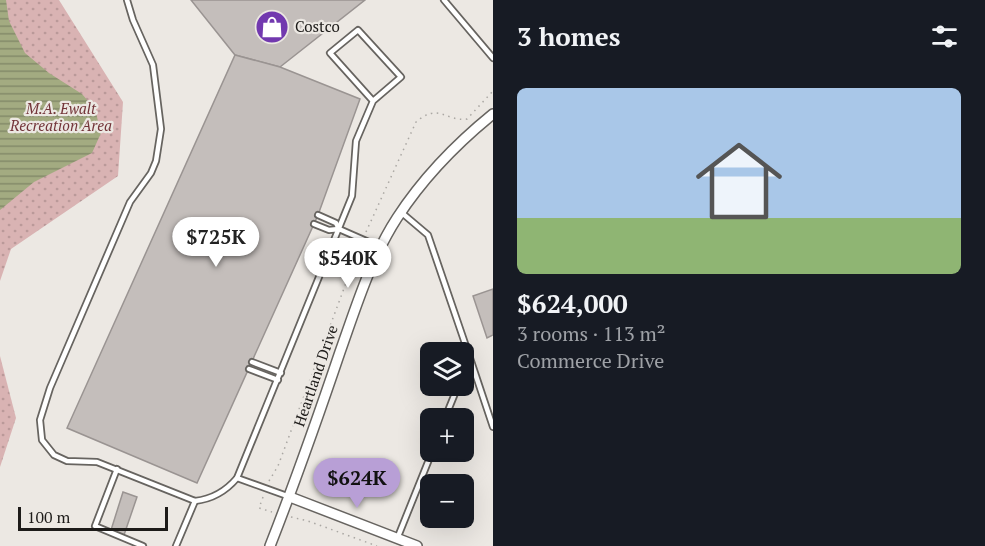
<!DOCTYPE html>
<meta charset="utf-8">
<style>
body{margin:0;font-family:"PT Serif",serif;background:#20242c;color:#f1f3f6;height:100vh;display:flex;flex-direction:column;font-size:22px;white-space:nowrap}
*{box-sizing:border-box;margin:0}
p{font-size:20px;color:#9ea1a6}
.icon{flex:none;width:33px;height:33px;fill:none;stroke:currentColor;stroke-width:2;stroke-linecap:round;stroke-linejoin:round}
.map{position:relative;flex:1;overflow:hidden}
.sheet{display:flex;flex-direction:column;background:#171b24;width:492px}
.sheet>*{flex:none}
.buttons{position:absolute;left:420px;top:342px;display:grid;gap:12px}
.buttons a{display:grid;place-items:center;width:54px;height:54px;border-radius:9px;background:#171b24;box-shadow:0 6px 24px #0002;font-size:30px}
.scale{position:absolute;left:18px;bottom:15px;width:150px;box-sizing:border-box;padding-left:6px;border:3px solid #1d1b19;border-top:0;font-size:16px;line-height:21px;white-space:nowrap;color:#1d1b19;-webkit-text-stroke:4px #ece8e3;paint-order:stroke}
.price{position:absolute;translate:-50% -51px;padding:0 14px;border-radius:21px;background:#fff;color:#222;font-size:20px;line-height:39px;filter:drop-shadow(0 2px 3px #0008)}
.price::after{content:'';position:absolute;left:50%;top:36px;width:18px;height:14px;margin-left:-9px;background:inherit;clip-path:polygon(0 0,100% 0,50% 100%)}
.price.on{background:#b89fd6;color:#111}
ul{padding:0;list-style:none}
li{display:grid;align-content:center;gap:12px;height:318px;padding:0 24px}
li+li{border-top:2px solid #363941}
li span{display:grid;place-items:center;height:186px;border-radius:9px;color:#555}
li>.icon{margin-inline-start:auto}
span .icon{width:108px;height:108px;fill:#fffc;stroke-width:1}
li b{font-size:26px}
h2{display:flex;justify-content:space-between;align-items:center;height:72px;padding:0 24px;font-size:26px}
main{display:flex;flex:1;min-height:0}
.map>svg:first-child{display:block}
</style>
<main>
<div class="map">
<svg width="493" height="546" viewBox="0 0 493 546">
<defs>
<pattern id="park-dots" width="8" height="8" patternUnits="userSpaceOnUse" patternTransform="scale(1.5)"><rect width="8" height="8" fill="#d9b3b3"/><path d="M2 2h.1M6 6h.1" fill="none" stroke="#ba9999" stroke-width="1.8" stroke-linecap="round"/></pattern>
<pattern id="water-rules" width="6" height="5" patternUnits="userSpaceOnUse" patternTransform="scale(1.5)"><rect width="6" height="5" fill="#a3ab81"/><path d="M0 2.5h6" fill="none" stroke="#848a69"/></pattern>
</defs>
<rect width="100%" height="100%" fill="#ece8e3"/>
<g fill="url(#park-dots)">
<polygon points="0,0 59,0 123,102 118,176 11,249 0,281"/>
<polygon points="0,356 16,418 0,467"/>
</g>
<polygon fill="url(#water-rules)" points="0,0 6,0 9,21 25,53 49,73 82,94 95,109 101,133 92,153 34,182 0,210"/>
<g fill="#c4bebb" stroke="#9a9492" stroke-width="1.5">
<polygon points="191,0 365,0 280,67 235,55"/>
<polygon points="235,55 280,67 360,99 318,215 197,483 67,428"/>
<polygon points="493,289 493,335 487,338 473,296"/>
<polygon points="123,492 137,497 124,535 111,530"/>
</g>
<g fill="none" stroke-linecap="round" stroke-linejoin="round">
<defs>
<g id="lane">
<path d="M127 0 133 20 153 65 161 129 156 161 151 173 130 202 50 388 40 420 42 440 54 455 67 461 97 462 195 501C213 499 226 491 237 478L352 196 356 141 373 101 401 77 358 30 330 53 373 101"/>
<polyline points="444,0 493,58"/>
<polyline points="402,213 428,235 470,358 464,373"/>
<polyline points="318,215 336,223 339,229"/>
<polyline points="314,224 329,230 339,229 380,247"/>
<polyline points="470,358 493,427"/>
<polyline points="252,362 281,373"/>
<polyline points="249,369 278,380"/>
<polyline points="445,418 458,386"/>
<polyline points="117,469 95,526 143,546"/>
<polyline points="237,478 290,497"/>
<polyline points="397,539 432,452"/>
<polyline points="176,546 195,501"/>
</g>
<g id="street">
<polyline points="290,497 417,546"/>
<path d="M270 546C295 482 318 417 340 352 356 307 371 258 397 218 423 178 456 144 493 114"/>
</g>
</defs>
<use href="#lane" stroke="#676460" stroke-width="8"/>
<use href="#street" stroke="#676460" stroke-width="12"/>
<g stroke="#aaa7a3" stroke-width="1.5" stroke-dasharray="1.5 4.5" stroke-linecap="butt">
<path d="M366 232 416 122C439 102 446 122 467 119L493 91"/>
<polyline points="269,481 278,466 359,248"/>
<polyline points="263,497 259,508 272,512"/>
<polyline points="291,517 308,521 377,546"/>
</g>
<use href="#lane" stroke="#fff" stroke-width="4.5"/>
<use href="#street" stroke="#fff" stroke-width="9"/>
</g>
<defs>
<symbol id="shop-disc" viewBox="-11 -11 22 22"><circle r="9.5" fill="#7239af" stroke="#ece8e3"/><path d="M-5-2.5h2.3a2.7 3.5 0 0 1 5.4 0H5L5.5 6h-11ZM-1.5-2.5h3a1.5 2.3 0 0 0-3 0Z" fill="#fff"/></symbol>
</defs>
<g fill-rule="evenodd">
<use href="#shop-disc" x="253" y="8" width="38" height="38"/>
</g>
<g text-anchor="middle" stroke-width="4.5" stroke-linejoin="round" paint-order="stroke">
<g font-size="15" fill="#1d1b19" stroke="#ece8e3" text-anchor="start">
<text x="295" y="32">Costco</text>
</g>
<g font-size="15" font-style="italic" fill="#733439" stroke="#ece8e3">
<text x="61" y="114">M.A. Ewalt<tspan x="61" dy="17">Recreation Area</tspan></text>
</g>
<g font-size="15" fill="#1d1b19" stroke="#ece8e3">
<text transform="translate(316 376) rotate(-71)" y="5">Heartland Drive</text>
</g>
</g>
</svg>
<div class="buttons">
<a><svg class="icon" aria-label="layers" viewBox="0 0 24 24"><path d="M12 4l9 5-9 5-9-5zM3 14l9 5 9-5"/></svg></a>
<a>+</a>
<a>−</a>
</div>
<div class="scale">100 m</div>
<b class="price" style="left:216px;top:268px">$725K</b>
<b class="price" style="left:348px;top:289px">$540K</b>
<b class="price on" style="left:357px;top:509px">$624K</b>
</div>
<section class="sheet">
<h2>3 homes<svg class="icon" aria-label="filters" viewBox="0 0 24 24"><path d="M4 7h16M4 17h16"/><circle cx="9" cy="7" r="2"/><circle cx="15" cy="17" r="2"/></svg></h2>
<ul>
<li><span style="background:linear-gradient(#a9c7e8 70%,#8fb573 0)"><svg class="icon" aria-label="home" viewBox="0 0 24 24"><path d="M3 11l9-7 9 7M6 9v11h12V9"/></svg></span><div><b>$624,000</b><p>3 rooms · 113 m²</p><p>Commerce Drive</p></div></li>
</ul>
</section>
</main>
